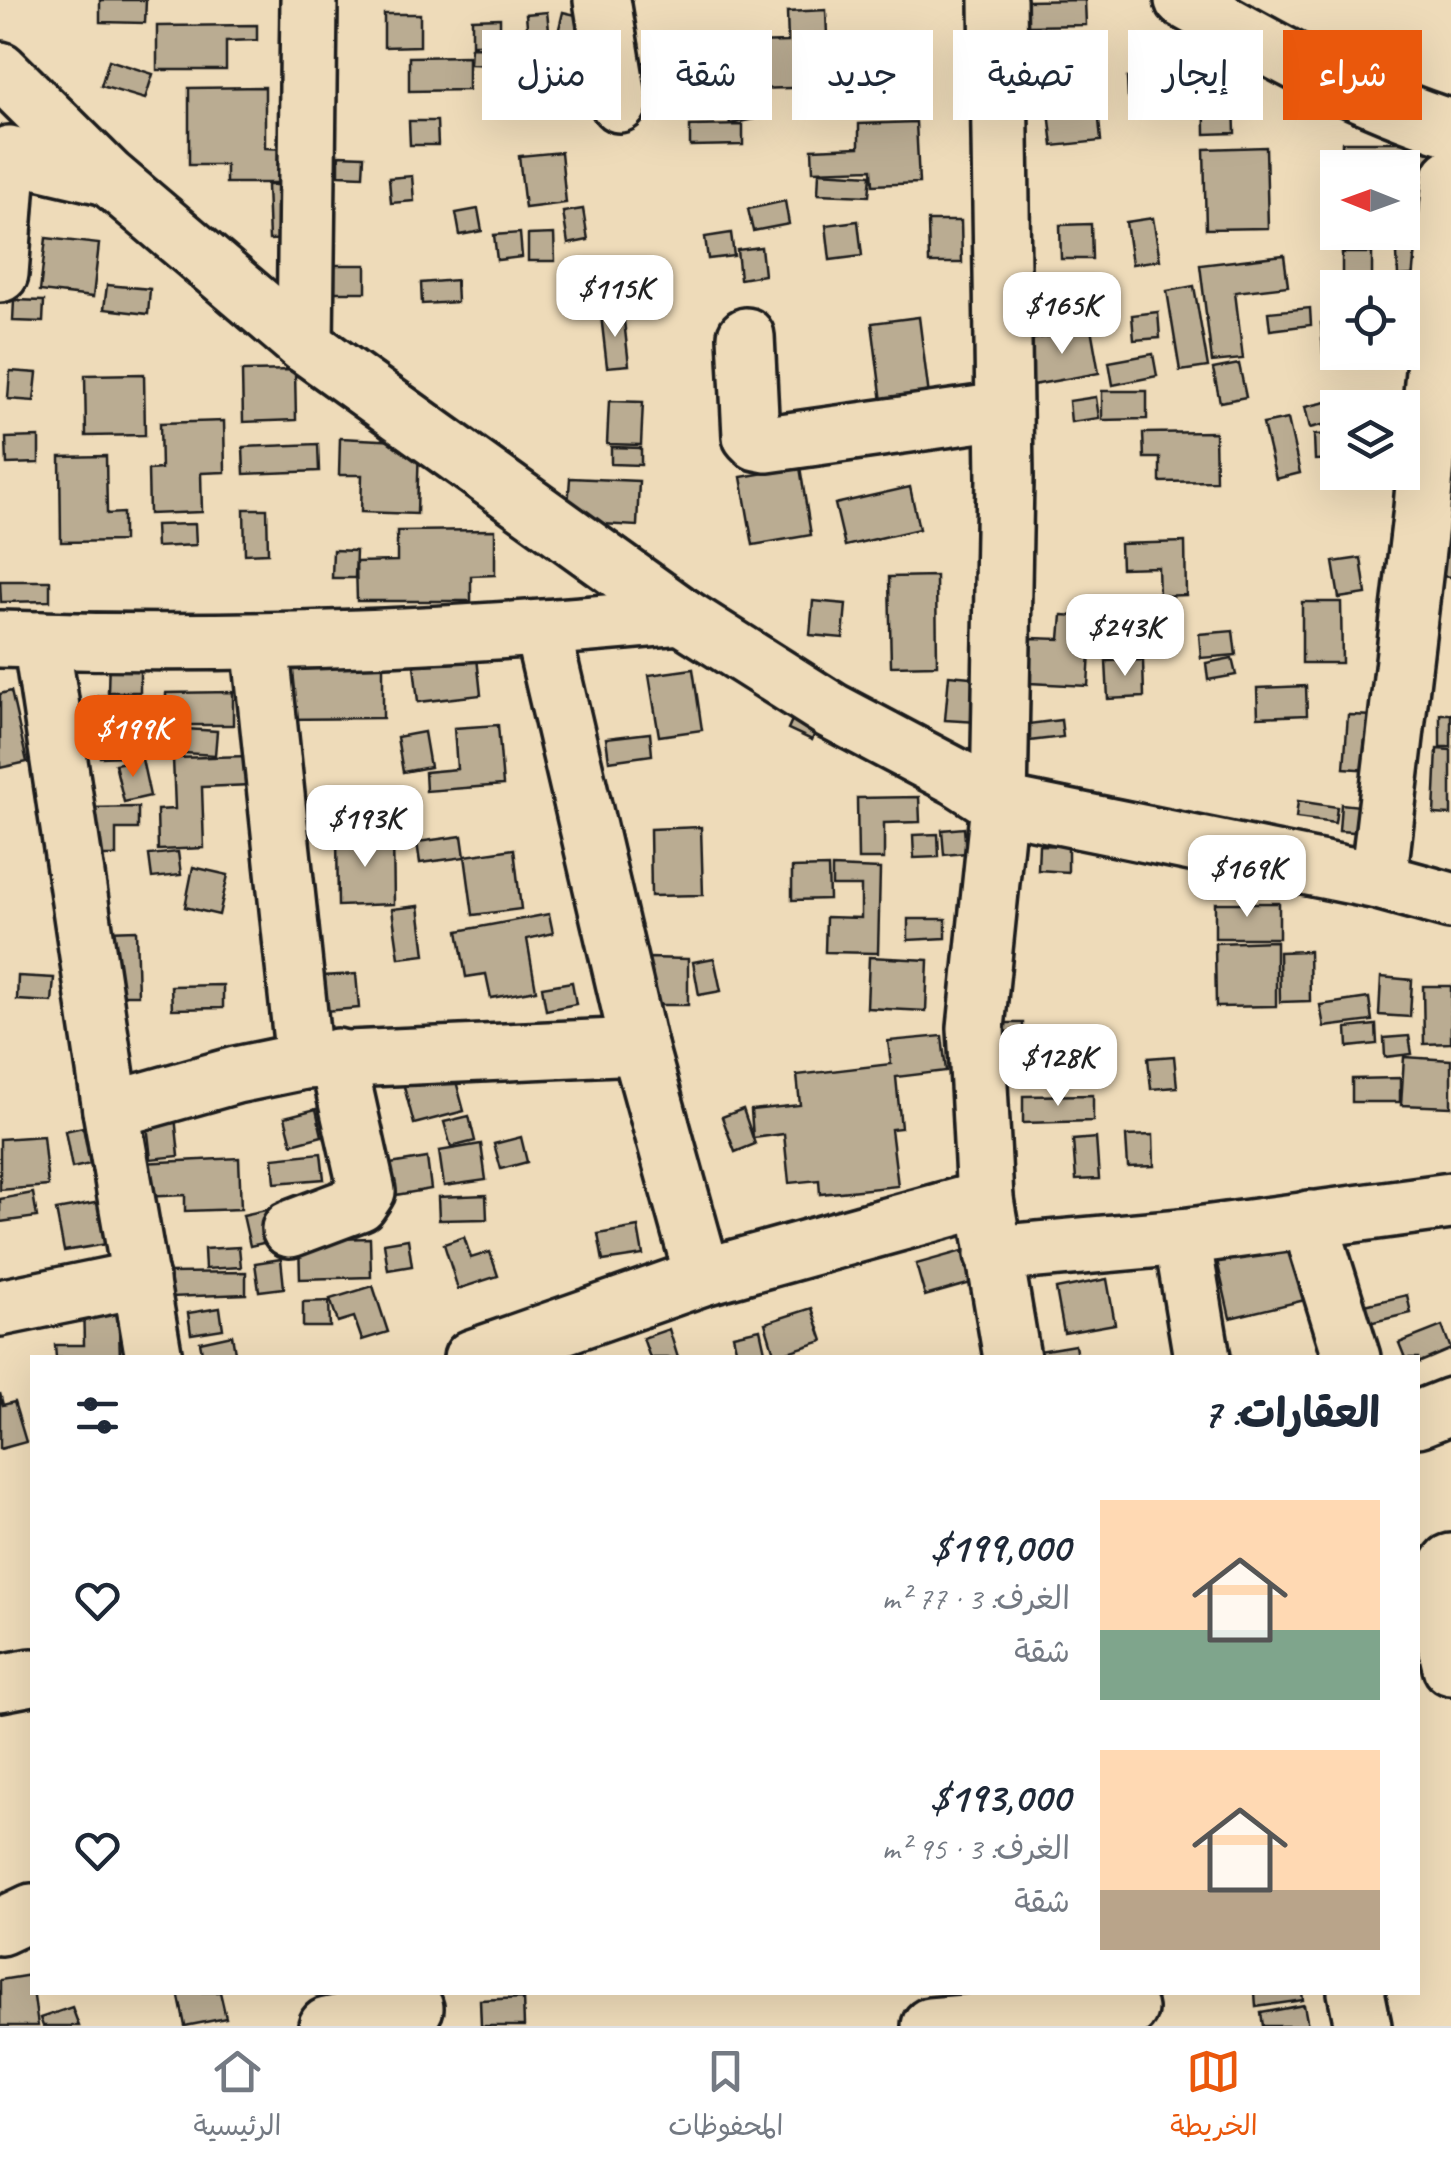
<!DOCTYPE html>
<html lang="ar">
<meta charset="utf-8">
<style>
body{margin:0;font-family:Caveat,"Playpen Sans Arabic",sans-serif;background:#f6f6f7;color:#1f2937;direction:rtl;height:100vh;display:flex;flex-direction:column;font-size:38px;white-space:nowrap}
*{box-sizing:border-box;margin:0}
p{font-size:32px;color:#747a83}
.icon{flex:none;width:55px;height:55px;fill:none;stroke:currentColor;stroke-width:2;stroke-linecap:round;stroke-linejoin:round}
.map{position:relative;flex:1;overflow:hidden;direction:ltr}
.details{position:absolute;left:30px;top:1355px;width:1390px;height:640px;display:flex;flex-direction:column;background:#fff;border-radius:0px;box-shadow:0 10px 40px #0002;direction:rtl}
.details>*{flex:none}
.banner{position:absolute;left:30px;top:30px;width:1392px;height:90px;direction:rtl;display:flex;gap:20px}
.needle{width:65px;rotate:271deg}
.tools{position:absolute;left:1320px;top:150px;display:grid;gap:20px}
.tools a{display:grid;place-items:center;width:100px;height:100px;border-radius:0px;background:#fff;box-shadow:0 10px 40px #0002;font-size:50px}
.price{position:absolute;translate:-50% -85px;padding:0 22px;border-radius:20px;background:#fff;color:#222;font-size:32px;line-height:65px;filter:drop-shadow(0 2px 5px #0008)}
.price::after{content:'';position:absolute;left:50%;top:60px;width:30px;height:22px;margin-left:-15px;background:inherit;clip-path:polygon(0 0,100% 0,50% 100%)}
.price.current{background:#ea580c;color:#fff}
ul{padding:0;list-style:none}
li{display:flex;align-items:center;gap:30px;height:250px;padding:0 40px}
li span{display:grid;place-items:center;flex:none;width:280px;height:200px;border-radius:0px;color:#555}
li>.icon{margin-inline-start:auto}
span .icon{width:120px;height:120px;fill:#fffc;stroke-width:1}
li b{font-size:42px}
h2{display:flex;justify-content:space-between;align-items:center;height:120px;padding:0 40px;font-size:42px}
.pill{padding:0 35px;border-radius:0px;background:#fff;box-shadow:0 10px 40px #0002;font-size:35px;line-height:90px}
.pill.current{background:#ea580c;color:#fff}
.menu{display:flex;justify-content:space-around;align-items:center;height:140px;border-top:2px solid #e0e1e3;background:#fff;font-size:28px;color:#747a83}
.menu a{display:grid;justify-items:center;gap:5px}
.menu .current{color:#ea580c}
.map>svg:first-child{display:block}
</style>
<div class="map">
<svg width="1451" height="2026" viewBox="0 0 1451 2026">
<rect width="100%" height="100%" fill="#eedbb9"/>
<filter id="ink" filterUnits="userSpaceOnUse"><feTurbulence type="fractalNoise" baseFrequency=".01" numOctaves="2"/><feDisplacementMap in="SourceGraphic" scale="20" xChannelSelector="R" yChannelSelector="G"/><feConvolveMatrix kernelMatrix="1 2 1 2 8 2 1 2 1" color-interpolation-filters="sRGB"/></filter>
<g filter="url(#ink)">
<g fill="#baac92" stroke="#1c1c1c" stroke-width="2.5">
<polygon points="100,0 146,0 145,23 100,22"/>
<polygon points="1085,0 1086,25 1027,26 1026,1"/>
<polygon points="826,10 829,87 752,89 750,43 788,42 787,12"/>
<polygon points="547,12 551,47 529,49 526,14"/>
<polygon points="563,12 597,20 591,48 556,41"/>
<polygon points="384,14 420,14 420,46 384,47"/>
<polygon points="500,18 500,44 472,44 472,19"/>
<polygon points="257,25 257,40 226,41 226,70 157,70 157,26"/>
<polygon points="471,47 502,48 501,65 470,64"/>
<polygon points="908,52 913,82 890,85 886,56"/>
<polygon points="688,55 698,105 647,114 642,88 628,65"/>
<polygon points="468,56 468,90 409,91 409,57"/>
<polygon points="109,60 153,74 145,99 101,86"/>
<polygon points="560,66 561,89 608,88 609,114 524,116 523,67"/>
<polygon points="1233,67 1235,133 1205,134 1204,68"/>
<polygon points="743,68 748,90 723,95 718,73"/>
<polygon points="1157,76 1158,96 1128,97 1127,78"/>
<polygon points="265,87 265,148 288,149 288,183 226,183 226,165 189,165 189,88"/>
<polygon points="748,93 754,119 730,124 724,98"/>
<polygon points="1097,98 1101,141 1053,146 1048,103"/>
<polygon points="409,121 437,121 438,145 410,145"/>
<polygon points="916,122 919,183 873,185 872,169 813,171 812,149 859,147 859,124"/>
<polygon points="743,125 743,145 690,146 690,126"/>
<polygon points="1342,142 1435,142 1435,200 1402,200 1402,168 1342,168"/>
<polygon points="1266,147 1268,228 1206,229 1204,149"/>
<polygon points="561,152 566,203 525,208 519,156"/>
<polygon points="339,155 364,156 363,176 339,175"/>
<polygon points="819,172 871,175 869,196 818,194"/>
<polygon points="412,176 414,201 391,203 389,178"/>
<polygon points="267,185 295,185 297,239 269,240"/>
<polygon points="785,201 789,224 753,231 748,209"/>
<polygon points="478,209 482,231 460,235 456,213"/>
<polygon points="583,209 588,240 568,244 563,212"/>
<polygon points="1153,218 1160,260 1132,264 1126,222"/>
<polygon points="858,221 862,256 830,260 826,225"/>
<polygon points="928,221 961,221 962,263 929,263"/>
<polygon points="1091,224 1092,259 1061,259 1060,225"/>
<polygon points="520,233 522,257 497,260 494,235"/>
<polygon points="731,233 734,256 708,259 705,237"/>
<polygon points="554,234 555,261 528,261 528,235"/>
<polygon points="46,238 99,244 93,297 40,291"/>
<polygon points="761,247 764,275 740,279 737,250"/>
<polygon points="1424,251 1426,274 1398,276 1397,253"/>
<rect x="1342" y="253" width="30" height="25"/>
<polygon points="1284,255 1288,286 1235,292 1243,359 1212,362 1200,265"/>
<rect x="309" y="265" width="57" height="27"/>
<polygon points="564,272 587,273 585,299 563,298"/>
<rect x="590" y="273" width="30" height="25"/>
<polygon points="1409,278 1413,310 1402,311 1402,288 1348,288 1348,284"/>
<polygon points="456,280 457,302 422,304 421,283"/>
<polygon points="107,285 150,289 148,314 104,309"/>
<polygon points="1194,286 1208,367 1180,371 1167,291"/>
<polygon points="14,300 44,301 43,322 13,321"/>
<polygon points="1310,308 1311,325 1270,330 1268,312"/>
<polygon points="623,312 629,365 607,367 601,315"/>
<polygon points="1158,312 1160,338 1134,340 1132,315"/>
<polygon points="919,317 929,396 882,402 872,323"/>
<polygon points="1338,322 1338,352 1323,353 1321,323"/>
<polygon points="1091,328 1099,373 1033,385 1024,341"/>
<polygon points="1153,354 1157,376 1113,385 1109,362"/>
<polygon points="1239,364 1246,397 1220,402 1213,369"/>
<polygon points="295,370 296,420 243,422 242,371"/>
<polygon points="10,371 37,373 34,401 8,399"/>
<polygon points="144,374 145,435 86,436 85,375"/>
<polygon points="1102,391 1147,391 1147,419 1102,420"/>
<polygon points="1096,397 1099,418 1071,422 1069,401"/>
<polygon points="1348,397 1350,408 1338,408 1338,421 1310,428 1305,407"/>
<polygon points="609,401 643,402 641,445 607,444"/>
<polygon points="1288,419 1300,473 1276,479 1263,424"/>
<polygon points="224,421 225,472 201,473 202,512 149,514 148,470 161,469 160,423"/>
<polygon points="1215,432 1216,481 1160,482 1160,458 1144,458 1143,433"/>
<polygon points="1338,434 1338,459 1315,460 1314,435"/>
<polygon points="39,437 39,463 7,464 6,438"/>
<polygon points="340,438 419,442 417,514 361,512 362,475 339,475"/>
<polygon points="318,444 319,471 244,474 243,447"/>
<polygon points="611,447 641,448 641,465 611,464"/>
<polygon points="106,456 107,514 123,513 123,541 61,542 60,457"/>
<polygon points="800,467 811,535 753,545 741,477"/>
<polygon points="570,478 639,481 637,526 567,522"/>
<polygon points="910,487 919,529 845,546 835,504"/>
<polygon points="244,509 267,509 268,553 245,554"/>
<polygon points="195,524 196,545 156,547 155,525"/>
<polygon points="495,530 495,575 471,576 471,601 357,601 356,562 397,561 397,531"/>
<polygon points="1443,535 1451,536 1451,577 1441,576"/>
<polygon points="1185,542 1186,595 1159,596 1158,567 1121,568 1120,544"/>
<polygon points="333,550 356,551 355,578 332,578"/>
<polygon points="1361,558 1366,594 1339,598 1333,562"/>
<polygon points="936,576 937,665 891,666 889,577"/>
<polygon points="0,581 50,581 50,601 1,602"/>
<polygon points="813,601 846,604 843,638 810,635"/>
<polygon points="1302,602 1341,602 1342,663 1302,663"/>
<polygon points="1062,615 1092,617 1088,686 1029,683 1032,638 1060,639"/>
<polygon points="1233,631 1236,655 1201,658 1199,634"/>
<polygon points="383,642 383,718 281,719 281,644"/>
<polygon points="476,648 481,695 418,702 413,656"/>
<polygon points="109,658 140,659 140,692 108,692"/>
<polygon points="1232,658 1236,675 1208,680 1206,663"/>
<polygon points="1143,660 1144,697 1108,699 1106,661"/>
<polygon points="693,669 702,730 659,736 649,675"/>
<polygon points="949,675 981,678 978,722 945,720"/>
<polygon points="1306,686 1307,715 1258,717 1257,688"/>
<polygon points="11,691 27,762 0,768 0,694"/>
<polygon points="233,692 233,725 166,725 166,693"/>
<polygon points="133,695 134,728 160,727 161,755 100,757 98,696"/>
<polygon points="800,702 824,712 812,740 788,729"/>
<polygon points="153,703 156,724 138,725 136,705"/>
<rect x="1440" y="714" width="11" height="33"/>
<polygon points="1348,715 1376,716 1371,770 1344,768"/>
<polygon points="1061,720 1063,737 1029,741 1028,724"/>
<polygon points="498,725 503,785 426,791 425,772 457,769 454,728"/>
<polygon points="169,728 217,731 215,755 168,752"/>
<polygon points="424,732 430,767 403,772 397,737"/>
<polygon points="650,733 652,755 609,761 606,738"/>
<polygon points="1437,749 1451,750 1451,815 1434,814"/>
<polygon points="250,756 251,785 202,787 204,848 158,850 157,810 175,809 173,758"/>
<polygon points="142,759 150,796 124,802 115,764"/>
<polygon points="919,797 920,822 884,823 884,859 858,859 857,798"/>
<polygon points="1298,801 1337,807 1335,823 1296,818"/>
<polygon points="1341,804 1370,807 1368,833 1339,831"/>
<polygon points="138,807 138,829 116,829 116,856 90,856 89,808"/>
<polygon points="701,827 703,895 651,896 650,829"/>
<polygon points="964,828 966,853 944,855 942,830"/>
<polygon points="938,834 939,857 914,858 913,835"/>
<polygon points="393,835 394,904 338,906 337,836"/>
<polygon points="462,836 465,857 420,863 417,842"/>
<polygon points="1039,845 1068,846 1068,872 1038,870"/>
<polygon points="514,849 521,909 473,915 465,856"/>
<polygon points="178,852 181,875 152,878 149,855"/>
<polygon points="193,867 228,875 219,915 185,907"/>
<polygon points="828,867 829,899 792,900 792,868"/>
<polygon points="832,867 880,869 878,953 825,952 826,917 861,918 861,886 832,886"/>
<rect x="1215" y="903" width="64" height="35"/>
<polygon points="419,906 425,955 399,958 392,909"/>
<polygon points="549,914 553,933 527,939 536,990 491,998 486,974 466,977 458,931"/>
<polygon points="908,919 946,919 946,938 908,940"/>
<polygon points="136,930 138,995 110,995 107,931"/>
<polygon points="1276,941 1276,1006 1216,1007 1215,943"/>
<polygon points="1309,951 1310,1001 1280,1002 1279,952"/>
<polygon points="869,957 928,960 926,1011 867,1008"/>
<polygon points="647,958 688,959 688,1005 648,1005"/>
<polygon points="714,958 721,991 699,995 693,962"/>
<polygon points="356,974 359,1008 325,1011 322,976"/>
<polygon points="18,976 54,978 52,1002 17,1000"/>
<polygon points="1381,977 1412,980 1410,1017 1379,1015"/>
<polygon points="572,982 576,1004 546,1010 542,987"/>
<polygon points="223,985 223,1008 172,1009 171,986"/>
<polygon points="1423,986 1451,986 1451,1043 1424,1044"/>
<polygon points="1369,998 1372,1021 1324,1027 1320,1005"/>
<polygon points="1000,1023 1023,1023 1023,1046 1001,1047"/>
<polygon points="1376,1025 1377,1044 1348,1047 1347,1028"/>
<polygon points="942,1036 946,1071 896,1077 901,1128 891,1129 898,1186 820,1194 819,1180 789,1183 784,1134 753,1138 751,1110 800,1105 797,1075 891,1064 888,1041"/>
<polygon points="1409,1036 1412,1054 1385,1057 1384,1038"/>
<polygon points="1174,1056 1177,1087 1151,1089 1148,1058"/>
<polygon points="1404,1057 1451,1060 1451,1107 1401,1105"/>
<polygon points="453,1070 464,1111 414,1124 403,1083"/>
<polygon points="1400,1078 1400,1102 1352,1102 1352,1079"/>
<polygon points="1093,1095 1093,1121 1023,1123 1023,1096"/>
<polygon points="173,1096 179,1156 151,1159 144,1099"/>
<polygon points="316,1109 322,1136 292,1144 285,1117"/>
<polygon points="743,1109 755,1144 735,1152 722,1117"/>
<polygon points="469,1116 475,1141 451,1147 444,1122"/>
<polygon points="83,1127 90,1164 72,1168 65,1131"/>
<polygon points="1153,1135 1154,1166 1128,1167 1126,1136"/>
<polygon points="43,1136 48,1186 0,1190 0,1139"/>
<polygon points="521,1137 527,1162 501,1169 494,1144"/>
<polygon points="1096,1138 1099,1179 1076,1180 1073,1140"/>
<polygon points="481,1144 486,1180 444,1186 439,1151"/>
<polygon points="321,1153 324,1179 275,1183 273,1158"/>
<polygon points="239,1158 241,1209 185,1211 185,1195 143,1197 141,1163"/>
<polygon points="427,1158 431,1189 384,1197 378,1166"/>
<polygon points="33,1193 37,1217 0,1222 0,1199"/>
<polygon points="486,1195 487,1219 439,1220 438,1197"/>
<polygon points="106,1201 113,1243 64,1251 56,1210"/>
<polygon points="270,1209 276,1240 250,1246 243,1215"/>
<polygon points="638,1227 643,1255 603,1261 598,1234"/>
<polygon points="1293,1229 1309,1299 1230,1318 1214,1247"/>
<polygon points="464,1237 471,1258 490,1252 498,1276 458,1289 444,1244"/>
<polygon points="370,1238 371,1277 300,1279 299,1240"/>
<polygon points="408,1239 412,1266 388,1270 384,1243"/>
<polygon points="239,1247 241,1267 205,1269 204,1249"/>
<polygon points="966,1250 975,1282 925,1296 916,1264"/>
<polygon points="281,1259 284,1288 259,1291 255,1263"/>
<polygon points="246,1272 246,1294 170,1297 170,1273"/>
<polygon points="1107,1279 1115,1324 1064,1333 1056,1289"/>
<polygon points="373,1286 388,1332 362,1340 354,1317 338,1322 330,1299"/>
<polygon points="1407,1295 1411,1313 1369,1323 1365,1305"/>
<polygon points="118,1297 120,1358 56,1358 55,1345 84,1345 83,1298"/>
<polygon points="329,1301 330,1327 303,1327 303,1302"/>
<polygon points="220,1308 223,1329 191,1334 188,1313"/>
<polygon points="812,1308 823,1341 775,1356 765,1323"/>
<polygon points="1442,1326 1451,1349 1418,1363 1418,1358 1405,1358 1399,1343"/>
<polygon points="669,1329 678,1358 650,1358 643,1338"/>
<polygon points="760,1329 766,1356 738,1358 733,1335"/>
<polygon points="232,1335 235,1352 203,1358 200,1342"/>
<polygon points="1075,1345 1077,1358 1034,1358 1033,1352"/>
<polygon points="0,1393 3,1405 14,1402 26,1442 0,1449"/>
<polygon points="31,1975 38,2026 0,2026 0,1980"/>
<polygon points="178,1992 220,1992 226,2018 185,2026"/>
<polygon points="1255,1992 1302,1992 1303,2000 1256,2007"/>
<polygon points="523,1998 524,2026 481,2026 480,2000"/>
<polygon points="1304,2005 1308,2026 1263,2026 1261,2013"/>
<polygon points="72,2007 79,2026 43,2026 40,2018"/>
</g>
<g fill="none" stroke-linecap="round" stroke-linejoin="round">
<defs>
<g id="minor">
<polyline points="602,0 619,104"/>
<polyline points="998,0 1005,478 999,804 976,1028 985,1199 1012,1358"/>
<path d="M1183 0C1271 49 1355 98 1451 128"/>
<polyline points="0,70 108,177 305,345 682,616 832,711 957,777 999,804 1378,881 1451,901"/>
<polyline points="0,274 9,154 107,177"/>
<polyline points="746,336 751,436 757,442 767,444 1002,411"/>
<polyline points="305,345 309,0"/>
<polyline points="542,630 639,1046 703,1277"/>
<path d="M0 639C228 647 456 638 682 616"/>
<polyline points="41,640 111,1110 154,1358"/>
<polyline points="260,642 304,1061"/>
<polyline points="1378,881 1422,508 1451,177"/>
<polyline points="111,1110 236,1075 304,1061 639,1046"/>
<polyline points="1309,1219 1352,1358"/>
<polyline points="290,1229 359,1203 367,1191 337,1057"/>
<polyline points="1182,1237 1202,1358"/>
<polyline points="993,1254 1182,1237 1451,1201"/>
<polyline points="0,1308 141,1279"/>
<polyline points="472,1358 703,1277 985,1199"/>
<polyline points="1418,1419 1451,1406"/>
<path d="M1451 1562C1430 1592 1444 1634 1451 1667"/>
<polyline points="0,1683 32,1677"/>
<polyline points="0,1927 32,1912"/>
<polyline points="1356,1992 1363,2026"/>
<polyline points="327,2026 415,2008"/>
<polyline points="930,2026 1129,2009"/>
</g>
</defs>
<use href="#minor" stroke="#1c1c1c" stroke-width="62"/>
<use href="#minor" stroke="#eedbb9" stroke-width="55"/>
</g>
</g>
</svg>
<div class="tools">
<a><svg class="needle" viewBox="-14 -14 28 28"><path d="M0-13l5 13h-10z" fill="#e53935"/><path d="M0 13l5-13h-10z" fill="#747a83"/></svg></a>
<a><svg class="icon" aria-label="locate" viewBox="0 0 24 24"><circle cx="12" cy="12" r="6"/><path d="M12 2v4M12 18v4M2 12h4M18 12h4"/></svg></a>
<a><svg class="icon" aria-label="layers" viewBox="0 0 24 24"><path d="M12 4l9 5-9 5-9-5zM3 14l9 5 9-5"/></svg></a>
</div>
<b class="price" style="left:615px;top:340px">$115K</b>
<b class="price" style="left:1062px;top:357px">$165K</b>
<b class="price" style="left:1125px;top:679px">$243K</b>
<b class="price current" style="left:133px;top:780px">$199K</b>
<b class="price" style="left:365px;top:870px">$193K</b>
<b class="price" style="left:1247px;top:920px">$169K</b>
<b class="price" style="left:1058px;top:1109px">$128K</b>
<div class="banner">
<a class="pill current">شراء</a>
<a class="pill">إيجار</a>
<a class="pill">تصفية</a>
<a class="pill">جديد</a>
<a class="pill">شقة</a>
<a class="pill">منزل</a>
</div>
<section class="details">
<h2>العقارات: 7<svg class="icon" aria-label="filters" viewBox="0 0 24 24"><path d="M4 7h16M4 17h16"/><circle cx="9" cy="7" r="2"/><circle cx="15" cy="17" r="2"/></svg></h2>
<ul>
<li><span style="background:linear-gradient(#ffd9b3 65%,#7fa58c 0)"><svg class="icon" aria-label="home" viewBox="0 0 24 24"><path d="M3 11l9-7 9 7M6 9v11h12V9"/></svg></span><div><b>$199,000</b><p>الغرف: 3 · 77 m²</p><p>شقة</p></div><svg class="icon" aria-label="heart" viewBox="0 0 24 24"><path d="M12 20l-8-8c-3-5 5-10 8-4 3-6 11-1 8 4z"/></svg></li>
<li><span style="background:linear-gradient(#ffd9b3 70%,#b9a48a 0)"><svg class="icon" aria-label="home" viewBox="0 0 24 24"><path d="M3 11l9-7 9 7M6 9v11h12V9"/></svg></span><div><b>$193,000</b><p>الغرف: 3 · 95 m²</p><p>شقة</p></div><svg class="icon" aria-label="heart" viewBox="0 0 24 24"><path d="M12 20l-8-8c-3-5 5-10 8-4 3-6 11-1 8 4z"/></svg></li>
</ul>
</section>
</div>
<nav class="menu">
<a class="current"><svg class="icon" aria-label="map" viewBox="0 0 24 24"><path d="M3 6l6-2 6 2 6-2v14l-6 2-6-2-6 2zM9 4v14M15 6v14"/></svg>الخريطة</a>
<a><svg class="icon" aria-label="saved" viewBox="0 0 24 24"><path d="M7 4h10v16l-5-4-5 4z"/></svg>المحفوظات</a>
<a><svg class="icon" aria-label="home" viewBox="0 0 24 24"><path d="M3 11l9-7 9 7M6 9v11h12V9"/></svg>الرئيسية</a>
</nav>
